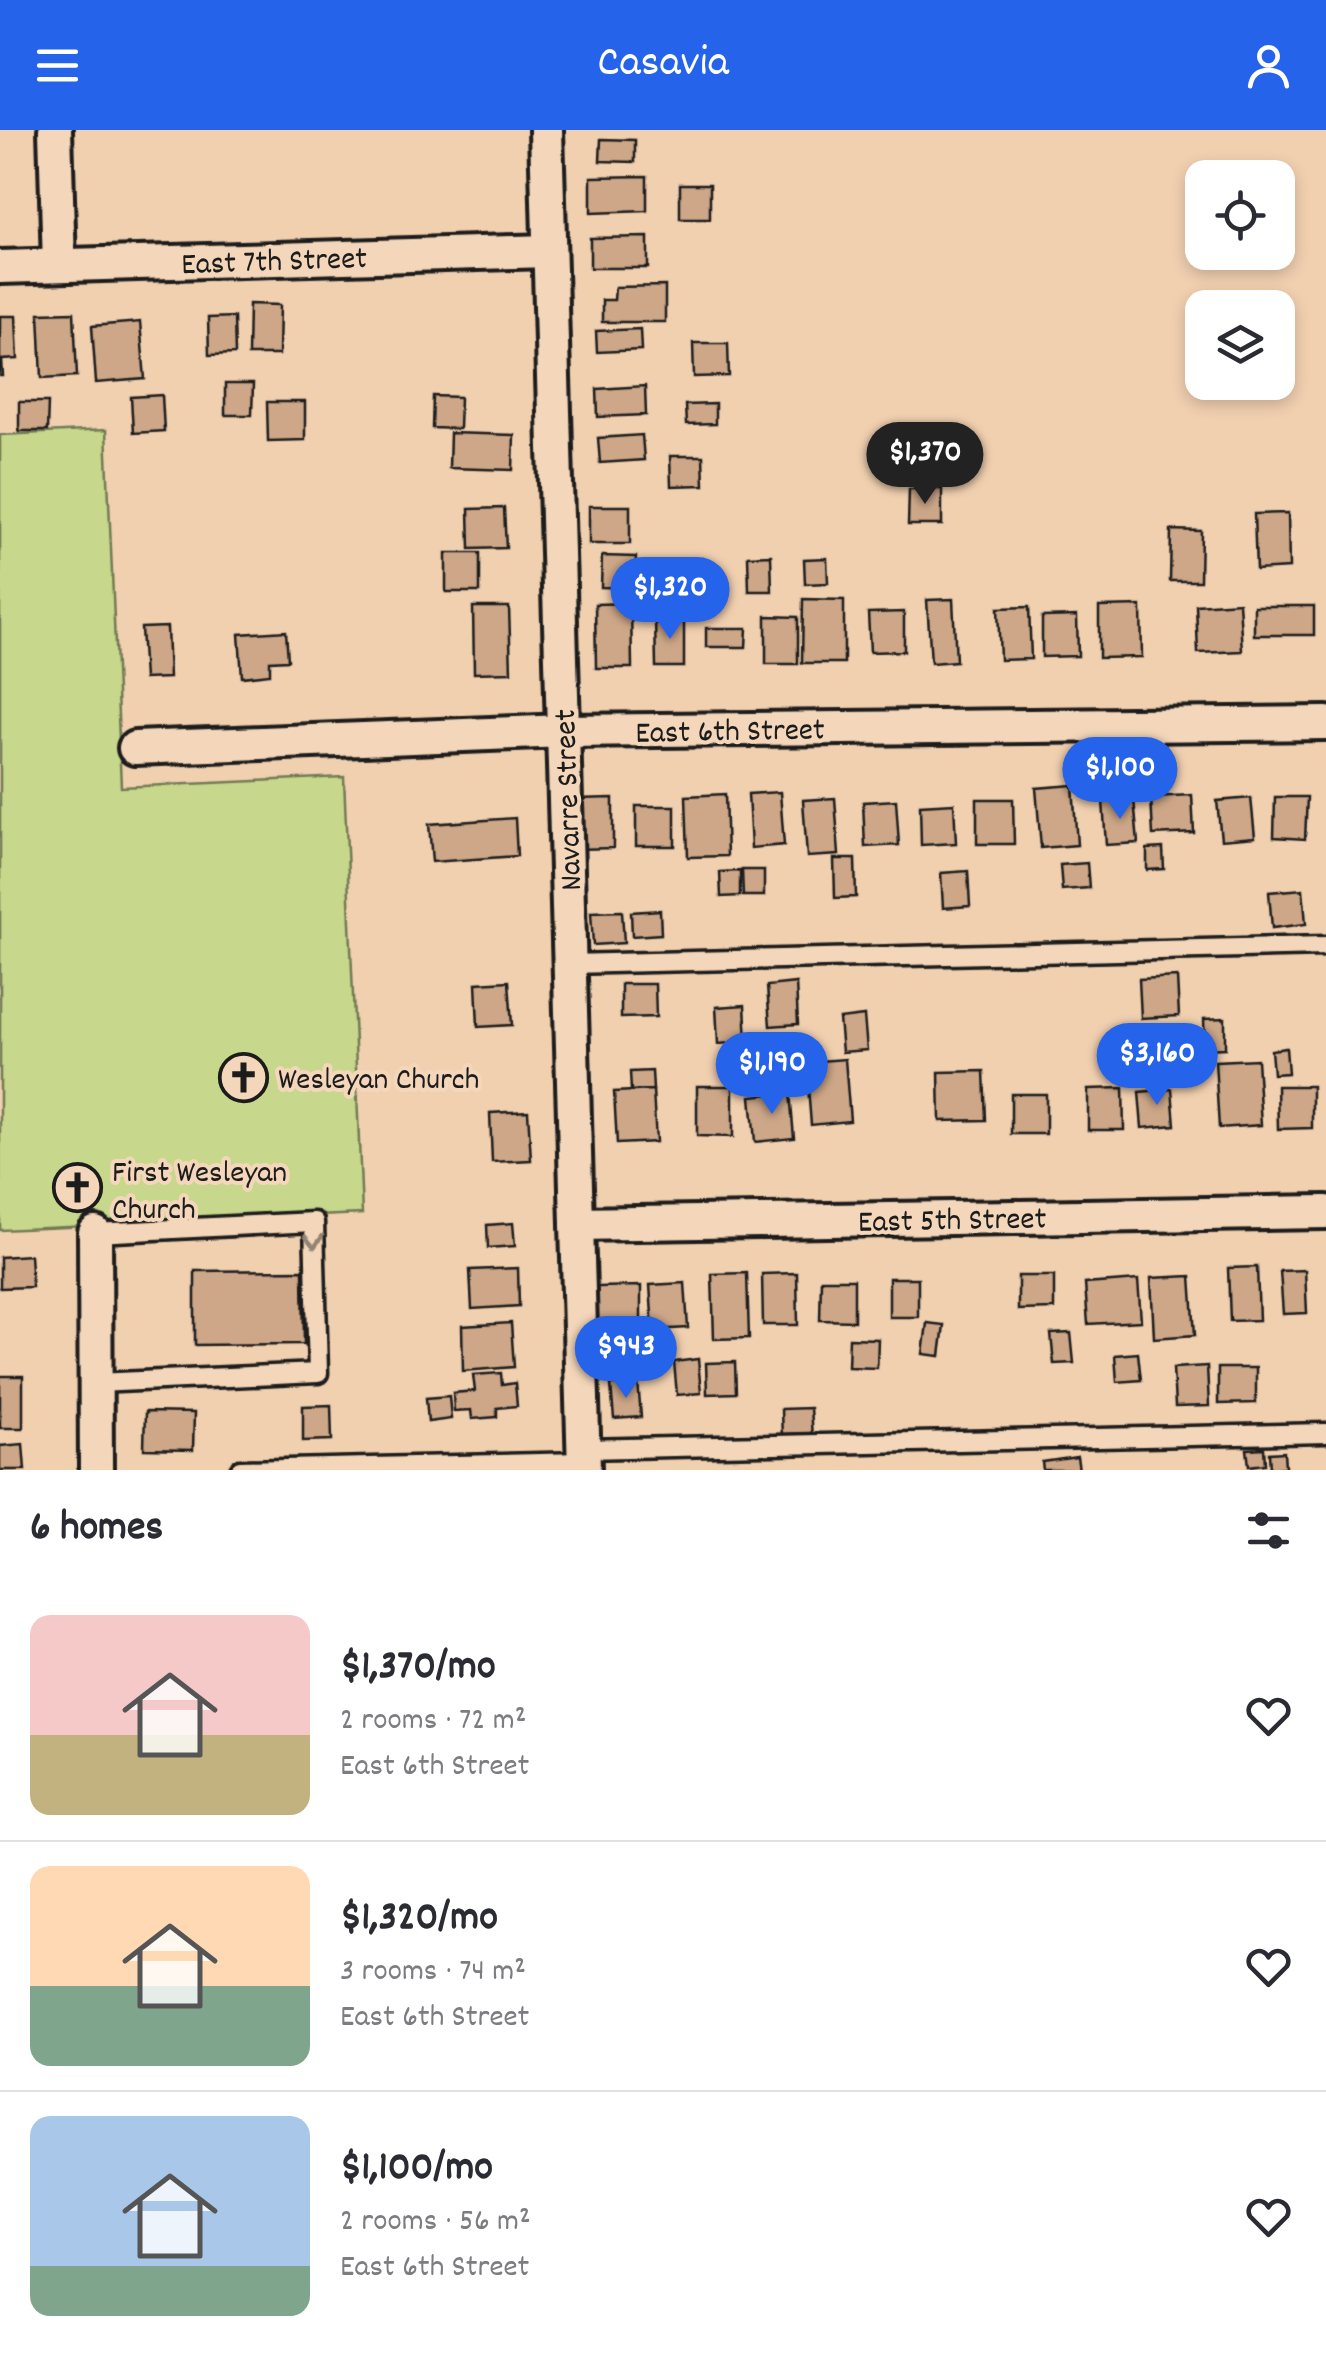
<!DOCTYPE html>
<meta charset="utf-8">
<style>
body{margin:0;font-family:Dekko,sans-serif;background:#f7f7f7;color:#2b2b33;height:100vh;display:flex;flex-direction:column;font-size:38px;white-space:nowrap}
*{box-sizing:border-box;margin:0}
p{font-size:32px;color:#7c7c81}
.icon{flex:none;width:55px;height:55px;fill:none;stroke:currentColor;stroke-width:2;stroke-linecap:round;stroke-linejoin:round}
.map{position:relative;height:1340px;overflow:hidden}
.details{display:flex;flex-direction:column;background:#fff;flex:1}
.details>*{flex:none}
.buttons{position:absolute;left:1185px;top:30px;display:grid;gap:20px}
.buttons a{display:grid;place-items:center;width:110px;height:110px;border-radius:20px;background:#fff;box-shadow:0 5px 15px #0003;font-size:50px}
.price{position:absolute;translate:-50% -85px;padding:0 22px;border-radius:35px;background:#2563eb;color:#fff;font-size:32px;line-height:65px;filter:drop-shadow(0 2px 5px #0008)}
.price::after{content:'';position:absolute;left:50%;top:60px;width:30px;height:22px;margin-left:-15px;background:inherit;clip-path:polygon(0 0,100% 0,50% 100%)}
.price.active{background:#222;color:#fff}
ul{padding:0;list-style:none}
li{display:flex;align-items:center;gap:30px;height:250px;padding:0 30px}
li+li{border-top:2px solid #e1e1e2}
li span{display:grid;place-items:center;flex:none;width:280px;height:200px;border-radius:20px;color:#555}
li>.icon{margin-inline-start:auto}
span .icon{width:120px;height:120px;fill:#fffc;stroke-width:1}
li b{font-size:42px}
h2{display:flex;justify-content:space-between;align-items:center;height:120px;padding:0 30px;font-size:42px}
header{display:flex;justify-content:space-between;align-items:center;height:130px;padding:0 30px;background:#2563eb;color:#fff;font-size:45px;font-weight:600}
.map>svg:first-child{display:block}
</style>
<header><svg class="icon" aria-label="menu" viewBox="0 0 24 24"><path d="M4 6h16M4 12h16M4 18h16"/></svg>Casavia<svg class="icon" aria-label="person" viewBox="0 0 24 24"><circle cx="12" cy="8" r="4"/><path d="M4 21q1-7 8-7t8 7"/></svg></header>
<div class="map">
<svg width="1326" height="1340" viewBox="0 0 1326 1340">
<rect width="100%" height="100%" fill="#f1d0b0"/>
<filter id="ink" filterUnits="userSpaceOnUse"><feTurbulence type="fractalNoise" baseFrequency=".01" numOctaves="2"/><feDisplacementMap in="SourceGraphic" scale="20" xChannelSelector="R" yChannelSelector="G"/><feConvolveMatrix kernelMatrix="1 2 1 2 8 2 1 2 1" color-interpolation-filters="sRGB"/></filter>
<g filter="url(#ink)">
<polygon fill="#c7d78b" stroke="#727a54" stroke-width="2.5" points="106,300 121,657 344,647 362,1084 0,1100 0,305"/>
<g fill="#cda788" stroke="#1c1c1c" stroke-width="2.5">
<polygon points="601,9 635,10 635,32 600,31"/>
<polygon points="647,46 647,81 591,83 591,47"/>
<rect x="680" y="54" width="30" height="35"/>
<polygon points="648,107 648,138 590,138 590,108"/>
<polygon points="665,156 665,192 602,192 602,170 614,170 615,157"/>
<polygon points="249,174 280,175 279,225 248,225"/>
<polygon points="74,182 77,246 42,248 39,183"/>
<polygon points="0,186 16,186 18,229 2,230 3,246 0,246"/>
<polygon points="234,187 235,224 209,225 208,188"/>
<polygon points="140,192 145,249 96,253 92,196"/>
<polygon points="640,199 641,220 597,222 596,201"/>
<polygon points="693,213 728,213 729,246 694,247"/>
<polygon points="225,254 253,254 252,285 225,285"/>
<polygon points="645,256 646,285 598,287 597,259"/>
<polygon points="162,265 164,301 133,303 131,267"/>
<polygon points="433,266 460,267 459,299 432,298"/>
<polygon points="19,272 48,272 47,301 19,301"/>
<polygon points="267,272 305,272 305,310 268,311"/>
<polygon points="715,274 715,294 686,295 685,275"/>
<polygon points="450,303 514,305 513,340 449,338"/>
<polygon points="642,305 644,330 600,333 598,308"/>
<polygon points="670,326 703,326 704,355 671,356"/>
<polygon points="909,359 942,359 942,395 908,395"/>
<rect x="589" y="376" width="41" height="38"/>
<polygon points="504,378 506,418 470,419 469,379"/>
<polygon points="1288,383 1289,438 1256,440 1254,384"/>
<polygon points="1171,400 1201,401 1200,451 1170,451"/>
<rect x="446" y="423" width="34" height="39"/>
<polygon points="771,425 772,461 749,461 748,426"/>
<polygon points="602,426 636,427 635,458 601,457"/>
<polygon points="827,428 828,453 805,454 804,429"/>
<polygon points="803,469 844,470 844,533 802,533"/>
<polygon points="953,469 956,531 931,533 927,470"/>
<polygon points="1239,472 1242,521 1198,523 1196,475"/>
<polygon points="631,473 632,538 596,538 595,474"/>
<polygon points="1141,476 1142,527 1099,528 1099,477"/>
<rect x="1254" y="476" width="60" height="29"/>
<polygon points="473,477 509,477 511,542 474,543"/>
<polygon points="1029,477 1031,529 1000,530 998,478"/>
<polygon points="904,482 904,521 870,522 868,483"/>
<polygon points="766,486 798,487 798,534 766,534"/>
<polygon points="1077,486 1078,526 1042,527 1042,487"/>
<polygon points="655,488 684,488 684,537 656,537"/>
<polygon points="167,497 169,548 144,549 141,498"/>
<polygon points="706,498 747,498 746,517 706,517"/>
<polygon points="286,501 288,530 270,531 270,544 242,547 239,504"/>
<polygon points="1073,655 1077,715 1041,718 1036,658"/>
<polygon points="780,662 784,715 751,718 748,664"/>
<polygon points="725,664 727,726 688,727 686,666"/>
<polygon points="1192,665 1194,703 1153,705 1151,667"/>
<polygon points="1275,667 1307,667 1305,709 1274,707"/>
<polygon points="613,668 613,718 577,719 576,669"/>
<polygon points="835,668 839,725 807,727 803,670"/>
<polygon points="1251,668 1255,707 1221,710 1217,671"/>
<polygon points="977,669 1013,669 1014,714 977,714"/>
<polygon points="1134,669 1138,713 1106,715 1103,671"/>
<polygon points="896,670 899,715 865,717 863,672"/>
<polygon points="954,673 956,713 921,715 920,675"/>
<rect x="636" y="676" width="39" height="40"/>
<polygon points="515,688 517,726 432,732 429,694"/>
<polygon points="1163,718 1164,739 1147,740 1147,719"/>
<polygon points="834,729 855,729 856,767 835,768"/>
<polygon points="1087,733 1089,758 1062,760 1060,735"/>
<polygon points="742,740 764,740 764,766 743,766"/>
<polygon points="740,741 740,766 721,767 720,742"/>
<polygon points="968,741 970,776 943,778 941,743"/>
<polygon points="1303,759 1306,794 1272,798 1269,762"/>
<polygon points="660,780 661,804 632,806 631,782"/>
<polygon points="622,781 624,813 593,815 591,782"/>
<polygon points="1177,847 1179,886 1141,888 1139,849"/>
<polygon points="509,851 512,895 478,897 476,853"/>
<polygon points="796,853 798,894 770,896 767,856"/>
<polygon points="621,854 655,854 656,887 621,888"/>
<polygon points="745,875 747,912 718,914 716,877"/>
<polygon points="864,886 867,920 842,922 839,889"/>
<polygon points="1225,888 1225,918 1205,919 1204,889"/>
<polygon points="1286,918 1288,943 1273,944 1271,920"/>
<polygon points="845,929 850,991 811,995 806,932"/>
<polygon points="1257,929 1261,995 1219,998 1215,931"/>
<polygon points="652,941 653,960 631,961 630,942"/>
<polygon points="984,941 986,990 940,991 939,942"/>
<polygon points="697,956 733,956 733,1007 697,1006"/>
<polygon points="1277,956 1312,956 1312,998 1278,999"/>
<polygon points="1123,958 1124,1000 1088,1000 1088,959"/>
<polygon points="1172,959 1175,995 1142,998 1139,962"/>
<polygon points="653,960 656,1012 617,1014 614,962"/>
<polygon points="790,962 794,1008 755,1012 751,966"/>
<rect x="1011" y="964" width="35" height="40"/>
<polygon points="528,981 531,1030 492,1032 490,983"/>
<polygon points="513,1093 515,1116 488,1118 487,1095"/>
<polygon points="30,1125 32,1157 0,1158 0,1127"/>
<polygon points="1257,1137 1259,1190 1230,1191 1228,1138"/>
<polygon points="518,1138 519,1176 472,1179 470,1140"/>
<polygon points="303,1140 304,1214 195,1215 195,1141"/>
<polygon points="1305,1140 1307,1183 1283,1184 1280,1141"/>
<polygon points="747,1143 749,1208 714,1209 712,1144"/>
<polygon points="797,1143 798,1195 763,1195 762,1144"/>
<polygon points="1018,1146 1054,1146 1054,1179 1018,1180"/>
<polygon points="1191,1146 1195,1205 1154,1208 1151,1148"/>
<rect x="889" y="1148" width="29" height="39"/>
<polygon points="821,1149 854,1149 854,1191 820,1190"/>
<polygon points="1138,1150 1141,1191 1088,1194 1085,1154"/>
<polygon points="685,1153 688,1198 653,1200 650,1155"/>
<polygon points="641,1156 641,1207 597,1208 597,1157"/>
<polygon points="511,1193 514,1237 463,1241 462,1196"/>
<polygon points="927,1193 944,1195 940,1226 923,1224"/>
<polygon points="1071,1203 1074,1233 1054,1234 1051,1204"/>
<polygon points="849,1208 878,1209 877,1238 848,1237"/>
<polygon points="1138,1223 1141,1250 1117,1252 1115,1225"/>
<polygon points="698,1229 701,1263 677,1265 674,1232"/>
<polygon points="735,1232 736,1263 707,1264 706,1233"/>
<polygon points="1207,1236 1209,1276 1175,1277 1173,1238"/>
<polygon points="1218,1238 1256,1238 1256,1273 1218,1274"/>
<polygon points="501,1243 502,1255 515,1253 517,1276 497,1278 497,1287 472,1289 471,1280 454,1281 453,1263 475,1261 473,1245"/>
<rect x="0" y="1246" width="23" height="52"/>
<polygon points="638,1252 641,1287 614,1289 611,1255"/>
<polygon points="449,1266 451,1289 428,1292 426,1268"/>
<polygon points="331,1275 332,1310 303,1311 303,1276"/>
<polygon points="810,1278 812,1307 782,1309 781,1279"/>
<polygon points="145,1282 194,1283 193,1320 144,1319"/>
<polygon points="23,1314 25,1340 0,1340 0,1316"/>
<polygon points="1264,1318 1265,1334 1249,1336 1247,1319"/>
<polygon points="1284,1322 1285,1337 1270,1339 1269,1323"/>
<polygon points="1077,1327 1079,1340 1043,1340 1042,1332"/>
</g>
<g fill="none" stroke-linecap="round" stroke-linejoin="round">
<defs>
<g id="service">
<polyline points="570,834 1326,816"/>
<polyline points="95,1103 314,1092 318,1243 96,1253"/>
<polyline points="583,1319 1326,1303"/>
<polyline points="240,1340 584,1332"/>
</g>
<g id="minor">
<polyline points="55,0 59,135"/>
<polyline points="546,0 584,1340"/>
<polyline points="0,137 549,121"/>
<polyline points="135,618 564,601 1326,593"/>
<polyline points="577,1094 1326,1082"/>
<polyline points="95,1103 96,1340"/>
</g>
</defs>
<use href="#service" stroke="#1c1c1c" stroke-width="25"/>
<use href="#minor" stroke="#1c1c1c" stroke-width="40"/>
<use href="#service" stroke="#f4d7ba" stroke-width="18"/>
<use href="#minor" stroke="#f4d7ba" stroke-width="32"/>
</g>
<defs><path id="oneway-chevron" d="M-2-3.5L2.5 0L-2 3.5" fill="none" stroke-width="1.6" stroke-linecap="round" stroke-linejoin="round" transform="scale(2.5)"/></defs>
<use stroke="#938373" href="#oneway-chevron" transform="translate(314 1111) rotate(88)"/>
</g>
<defs>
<symbol id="church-ring" viewBox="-11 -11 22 22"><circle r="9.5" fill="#f4d7ba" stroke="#1c1c1c" stroke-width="1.5"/><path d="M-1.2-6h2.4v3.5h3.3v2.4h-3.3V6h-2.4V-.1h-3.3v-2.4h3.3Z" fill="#1c1c1c"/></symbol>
</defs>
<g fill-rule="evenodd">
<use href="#church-ring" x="216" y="920" width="55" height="55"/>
<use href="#church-ring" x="50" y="1030" width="55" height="55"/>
</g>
<g text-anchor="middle" stroke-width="8" stroke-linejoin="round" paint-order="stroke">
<g font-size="32" fill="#1c1c1c" stroke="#f4d7ba">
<text transform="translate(274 129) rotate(-2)" y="11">East 7th Street</text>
<text transform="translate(730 599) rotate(-1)" y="11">East 6th Street</text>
<text transform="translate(566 670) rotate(-92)" y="11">Navarre Street</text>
<text transform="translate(952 1088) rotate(-1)" y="11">East 5th Street</text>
</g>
<g font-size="32" fill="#1c1c1c" stroke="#f4d7ba" text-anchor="start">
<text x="278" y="958">Wesleyan Church</text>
<text x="112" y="1051">First Wesleyan<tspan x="112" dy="37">Church</tspan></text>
</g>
</g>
</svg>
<div class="buttons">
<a><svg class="icon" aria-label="locate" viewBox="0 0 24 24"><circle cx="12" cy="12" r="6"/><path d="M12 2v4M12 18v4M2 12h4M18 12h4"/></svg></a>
<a><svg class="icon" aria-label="layers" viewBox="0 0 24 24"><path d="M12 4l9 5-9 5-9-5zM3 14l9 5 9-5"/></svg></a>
</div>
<b class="price active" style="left:925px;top:377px">$1,370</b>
<b class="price" style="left:670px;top:512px">$1,320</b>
<b class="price" style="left:1120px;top:692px">$1,100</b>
<b class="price" style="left:1157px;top:978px">$3,160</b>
<b class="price" style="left:772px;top:987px">$1,190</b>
<b class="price" style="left:626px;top:1271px">$943</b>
</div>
<section class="details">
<h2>6 homes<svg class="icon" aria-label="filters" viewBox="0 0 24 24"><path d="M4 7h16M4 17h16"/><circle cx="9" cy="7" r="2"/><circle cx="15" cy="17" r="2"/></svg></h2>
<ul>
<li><span style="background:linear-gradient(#f6c9c9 60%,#c2b280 0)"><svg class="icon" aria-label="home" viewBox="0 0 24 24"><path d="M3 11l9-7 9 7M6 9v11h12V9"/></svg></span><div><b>$1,370/mo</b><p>2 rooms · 72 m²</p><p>East 6th Street</p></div><svg class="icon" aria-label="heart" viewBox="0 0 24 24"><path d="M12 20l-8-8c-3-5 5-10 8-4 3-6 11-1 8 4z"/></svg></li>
<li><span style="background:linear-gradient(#ffd9b3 60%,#7fa58c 0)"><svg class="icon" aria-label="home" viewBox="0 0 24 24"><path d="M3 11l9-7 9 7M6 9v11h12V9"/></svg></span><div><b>$1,320/mo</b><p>3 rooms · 74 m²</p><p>East 6th Street</p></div><svg class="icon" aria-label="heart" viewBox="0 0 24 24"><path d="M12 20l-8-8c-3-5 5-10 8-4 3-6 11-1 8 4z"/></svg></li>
<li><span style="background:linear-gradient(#a9c7e8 75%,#7fa58c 0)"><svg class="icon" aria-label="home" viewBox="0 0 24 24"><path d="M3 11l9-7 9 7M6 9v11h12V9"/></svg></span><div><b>$1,100/mo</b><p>2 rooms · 56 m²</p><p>East 6th Street</p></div><svg class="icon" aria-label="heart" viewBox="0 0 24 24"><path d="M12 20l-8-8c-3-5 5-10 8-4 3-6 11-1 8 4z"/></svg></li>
</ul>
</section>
